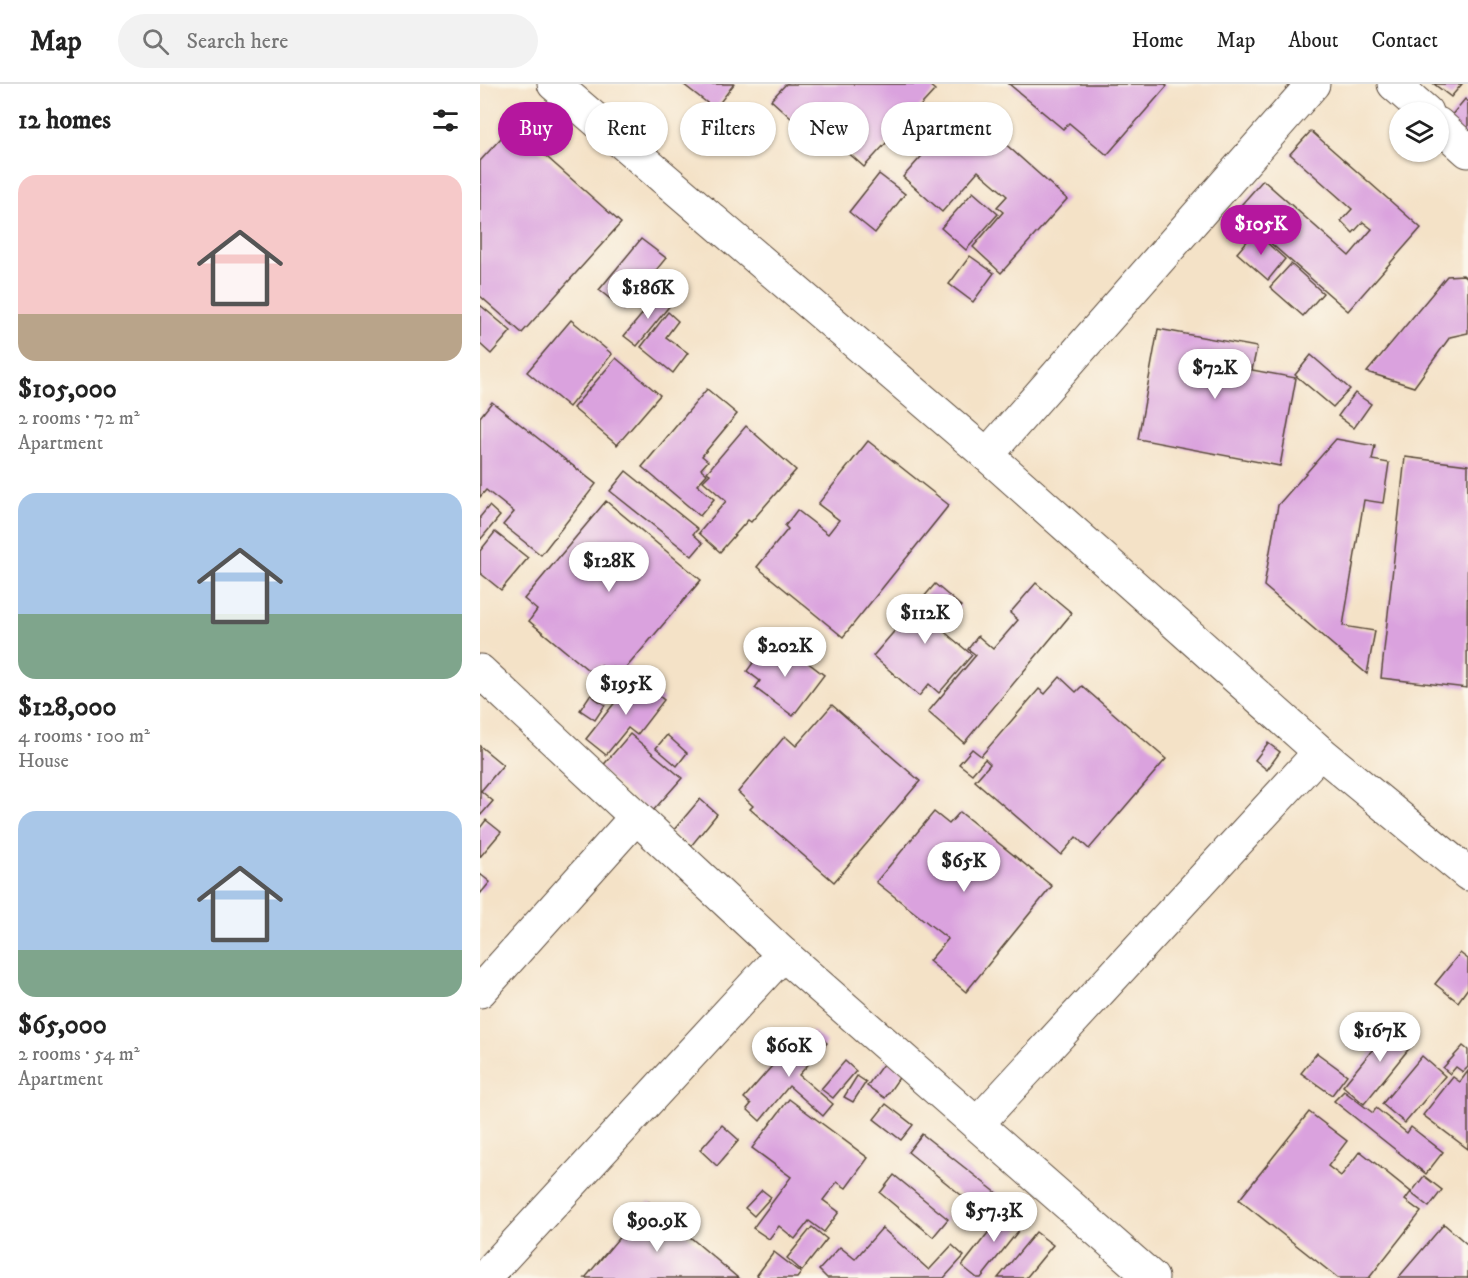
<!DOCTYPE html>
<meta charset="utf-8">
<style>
body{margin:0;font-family:"IM FELL DW Pica",serif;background:#f2f2f2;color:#222;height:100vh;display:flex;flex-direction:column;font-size:22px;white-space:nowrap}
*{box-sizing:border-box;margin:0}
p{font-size:20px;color:#767676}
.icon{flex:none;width:33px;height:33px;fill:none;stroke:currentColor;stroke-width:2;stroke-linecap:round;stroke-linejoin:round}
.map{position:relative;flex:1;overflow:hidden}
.side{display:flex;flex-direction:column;background:#fff;width:480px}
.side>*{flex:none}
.guide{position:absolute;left:18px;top:18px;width:570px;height:54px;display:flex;gap:12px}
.buttons{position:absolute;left:909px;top:18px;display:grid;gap:12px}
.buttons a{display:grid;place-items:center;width:60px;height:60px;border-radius:50%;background:#fff;box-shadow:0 2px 4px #0004;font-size:30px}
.price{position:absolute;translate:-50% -51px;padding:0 14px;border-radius:21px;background:#fff;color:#222;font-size:20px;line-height:39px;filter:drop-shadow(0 2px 3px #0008)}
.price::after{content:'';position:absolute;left:50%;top:36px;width:18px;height:14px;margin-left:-9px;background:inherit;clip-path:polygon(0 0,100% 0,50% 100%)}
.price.on{background:#b5179e;color:#fff}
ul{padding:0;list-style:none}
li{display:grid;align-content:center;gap:12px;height:318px;padding:0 18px}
li span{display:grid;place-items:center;height:186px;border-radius:18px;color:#555}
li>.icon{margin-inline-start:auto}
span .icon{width:108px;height:108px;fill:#fffc;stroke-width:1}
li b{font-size:26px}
h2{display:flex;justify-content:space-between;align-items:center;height:72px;padding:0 18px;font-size:26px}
.tag{padding:0 21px;border-radius:27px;background:#fff;box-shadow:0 2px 4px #0004;font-size:21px;line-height:54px}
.tag.on{background:#b5179e;color:#fff}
header{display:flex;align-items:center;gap:36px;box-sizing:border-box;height:84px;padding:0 30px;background:#fff;border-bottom:2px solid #e0e0e0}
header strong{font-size:28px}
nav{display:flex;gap:33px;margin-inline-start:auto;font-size:21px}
.search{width:420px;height:54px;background:#f2f2f2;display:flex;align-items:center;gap:15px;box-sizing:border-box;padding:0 21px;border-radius:33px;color:#767676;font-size:22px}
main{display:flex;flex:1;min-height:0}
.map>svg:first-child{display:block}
</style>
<header>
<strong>Map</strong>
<div class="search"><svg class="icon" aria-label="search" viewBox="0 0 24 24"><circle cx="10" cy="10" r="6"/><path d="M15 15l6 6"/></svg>Search here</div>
<nav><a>Home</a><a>Map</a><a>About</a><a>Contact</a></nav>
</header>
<main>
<section class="side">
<h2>12 homes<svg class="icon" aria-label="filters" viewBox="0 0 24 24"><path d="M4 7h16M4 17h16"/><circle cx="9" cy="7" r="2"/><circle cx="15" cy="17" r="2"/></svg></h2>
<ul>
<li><span style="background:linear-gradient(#f6c9c9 75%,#b9a48a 0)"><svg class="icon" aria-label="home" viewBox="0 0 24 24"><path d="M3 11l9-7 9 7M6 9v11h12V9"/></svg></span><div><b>$105,000</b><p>2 rooms · 72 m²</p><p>Apartment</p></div></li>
<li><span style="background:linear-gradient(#a9c7e8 65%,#7fa58c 0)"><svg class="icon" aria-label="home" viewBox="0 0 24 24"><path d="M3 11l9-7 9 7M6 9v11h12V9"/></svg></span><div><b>$128,000</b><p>4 rooms · 100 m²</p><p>House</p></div></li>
<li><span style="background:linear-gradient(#a9c7e8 75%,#7fa58c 0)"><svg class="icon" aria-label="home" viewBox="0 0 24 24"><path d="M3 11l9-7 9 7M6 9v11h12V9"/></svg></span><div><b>$65,000</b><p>2 rooms · 54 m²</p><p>Apartment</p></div></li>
</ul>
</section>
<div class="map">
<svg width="988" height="1194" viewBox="0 0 988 1194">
<rect width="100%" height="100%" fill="#fbf7ec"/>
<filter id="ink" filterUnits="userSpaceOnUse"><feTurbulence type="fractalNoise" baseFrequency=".0167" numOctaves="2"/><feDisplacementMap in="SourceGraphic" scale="12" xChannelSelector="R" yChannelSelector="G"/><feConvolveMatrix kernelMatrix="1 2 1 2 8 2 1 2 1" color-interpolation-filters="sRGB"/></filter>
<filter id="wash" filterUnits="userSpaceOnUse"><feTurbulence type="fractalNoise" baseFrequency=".008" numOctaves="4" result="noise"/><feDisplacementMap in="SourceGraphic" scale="24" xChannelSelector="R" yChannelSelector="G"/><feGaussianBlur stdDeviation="1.35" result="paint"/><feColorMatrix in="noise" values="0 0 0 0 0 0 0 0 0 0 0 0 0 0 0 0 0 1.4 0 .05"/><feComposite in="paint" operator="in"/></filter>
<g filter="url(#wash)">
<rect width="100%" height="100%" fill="#f4e2c7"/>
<g id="blocks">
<g fill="#daa2de">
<polygon points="203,0 254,0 235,25"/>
<polygon points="306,0 448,0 455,6 384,83 320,25 312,35 291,16"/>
<polygon points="529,0 685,0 687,2 627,71 589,39 583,45"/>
<polygon points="954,0 982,0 971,13"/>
<polygon points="985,15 988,18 988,60 965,39"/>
<polygon points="485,24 587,115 521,189 493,163 523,128 517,123 527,112 498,87 462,128 423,93"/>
<polygon points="32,42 141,139 42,249 0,212 0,77"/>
<polygon points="831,47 941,144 868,227 755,128 783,96 869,172 892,145 883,138 873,149 861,137 872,125 810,70"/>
<polygon points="399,90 425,110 395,149 369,128"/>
<polygon points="493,108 518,130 486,166 461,144"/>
<polygon points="775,148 805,175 788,196 757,169"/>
<polygon points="161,155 186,174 144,226 119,206"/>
<polygon points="490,172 514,189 493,218 469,200"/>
<polygon points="811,180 843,209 823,232 790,203"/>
<polygon points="983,191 988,195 988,249 970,253 934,303 887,288 967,192"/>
<polygon points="179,210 191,220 157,262 144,252"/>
<polygon points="0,221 31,247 11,270 0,260"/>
<polygon points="188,228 198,237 186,253 208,269 193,289 161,263"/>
<polygon points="91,236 132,270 89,323 47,288"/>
<polygon points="678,245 777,263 772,286 816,294 800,382 658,355"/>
<polygon points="831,271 870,305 853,323 815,291"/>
<polygon points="136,274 180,311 137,361 93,324"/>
<polygon points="227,305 257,330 222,372 228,377 221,385 227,390 217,401 234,415 220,432 162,383"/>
<polygon points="875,309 891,320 874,344 858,332"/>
<polygon points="12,318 116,400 61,471 23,441 34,428 6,406 0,413 0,333"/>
<polygon points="266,342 316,386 271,438 268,436 240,468 219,449 246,417 223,397 230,390 227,388"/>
<polygon points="856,355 895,362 892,376 909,379 903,419 884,416 863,542 895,547 887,590 784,502 798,421"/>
<polygon points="388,357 469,421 363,553 277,483 308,445 305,442 317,426 348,450 359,436 338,420"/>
<polygon points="925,373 988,381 987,604 901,594"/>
<polygon points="146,387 218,445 213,450 223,459 212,472 130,407"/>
<polygon points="126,417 221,496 141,590 132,583 128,588 121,581 113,590 49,537 57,526 44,515"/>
<polygon points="9,422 20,432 0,456 0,433"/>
<polygon points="15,448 48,474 21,506 0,489 0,467"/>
<polygon points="556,499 592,529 484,659 448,628 496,571 488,565 498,552 513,565 538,536 530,529"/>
<polygon points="455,500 481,522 461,545 492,571 459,609 449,600 439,612 393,572"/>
<polygon points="306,562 344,591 313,632 275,604 280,597 267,587 284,564 298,574"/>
<polygon points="155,593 184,616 157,651 148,644 126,671 106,655"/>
<polygon points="580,593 596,608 602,602 686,675 609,765 596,753 581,771 495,697 510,680 505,675 492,690 479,680 492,665 501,672 559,605 565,610"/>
<polygon points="110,611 125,621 115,636 100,626"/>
<polygon points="352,621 440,697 354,798 270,725 273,722 258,708 305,652 316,662"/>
<polygon points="150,650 202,694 171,729 120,685"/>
<polygon points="187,651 207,669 197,682 176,664"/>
<polygon points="788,659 800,668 787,686 775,676"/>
<polygon points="0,662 23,681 1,707 13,717 0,732"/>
<polygon points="220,715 237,730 211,762 193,747"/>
<polygon points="454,728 469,740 480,728 572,802 486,908 449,877 468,855 396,798"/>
<polygon points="6,736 21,748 0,773 0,744"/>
<polygon points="0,790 10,798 0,810"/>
<polygon points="980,869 988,875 988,904 978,918 955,900"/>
<polygon points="915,938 936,956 884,1020 863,1002"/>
<polygon points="333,947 347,959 319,991 353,1020 343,1032 309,1002 280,1037 267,1025 271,1020 264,1014 320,950 326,955"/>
<polygon points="983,962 988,966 988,983 983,988 976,983 970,990 963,984"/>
<polygon points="837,969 867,991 852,1011 821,989"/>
<polygon points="942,972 965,992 925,1039 902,1020"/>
<polygon points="406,976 423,988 405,1014 387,1002"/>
<polygon points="365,977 376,987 353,1014 341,1005"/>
<polygon points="988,987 988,1065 943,1031 973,993 980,998"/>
<polygon points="377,992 386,998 373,1018 364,1013"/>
<polygon points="864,1007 893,1029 896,1024 927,1049 931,1043 963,1068 946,1090 854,1017"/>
<polygon points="309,1015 388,1074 366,1104 357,1098 343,1116 359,1128 344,1148 329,1137 315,1155 299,1142 289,1155 273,1144 311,1093 272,1064"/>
<polygon points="406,1020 433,1041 421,1056 394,1035"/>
<polygon points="829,1028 867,1057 848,1082 861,1092 880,1067 931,1108 925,1116 941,1128 889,1194 858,1194 759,1116"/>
<polygon points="242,1041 259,1056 237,1082 220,1066"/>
<polygon points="442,1050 527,1117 512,1136 428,1068"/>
<polygon points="414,1091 468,1135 453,1153 400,1109"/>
<polygon points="944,1092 962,1106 949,1123 931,1109"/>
<polygon points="282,1106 291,1113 274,1132 265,1124"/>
<polygon points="169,1118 258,1194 105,1194"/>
<polygon points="529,1122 547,1136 501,1194 497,1194 482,1182"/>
<polygon points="964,1140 988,1161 988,1194 918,1194"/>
<polygon points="332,1143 347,1155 322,1187 307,1174"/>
<polygon points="402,1144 449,1186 472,1161 484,1172 464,1194 347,1194 339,1186 360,1163 375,1175"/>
<polygon points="556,1148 573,1161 546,1194 518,1194"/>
<polygon points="294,1168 321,1189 317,1194 280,1194 277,1191"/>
</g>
</g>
</g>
<g filter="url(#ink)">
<use href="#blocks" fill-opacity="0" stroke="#574637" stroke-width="1.5"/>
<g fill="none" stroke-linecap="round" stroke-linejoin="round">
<defs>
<g id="minor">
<polyline points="74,0 507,371 840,668 988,790"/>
<polyline points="914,0 946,28"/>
<polyline points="958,40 988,67"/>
<polyline points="507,371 833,0"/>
<polyline points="0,587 303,870 672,1194"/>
<polyline points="0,907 156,733"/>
<polyline points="497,1040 840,668"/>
<polyline points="4,1194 303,870"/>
</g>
</defs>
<use href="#minor" stroke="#574637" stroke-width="35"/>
<use href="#minor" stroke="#fff" stroke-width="33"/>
</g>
</g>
</svg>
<div class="buttons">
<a><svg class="icon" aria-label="layers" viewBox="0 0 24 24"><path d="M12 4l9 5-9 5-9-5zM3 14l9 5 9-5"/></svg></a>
</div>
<b class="price on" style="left:781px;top:172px">$105K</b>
<b class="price" style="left:168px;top:236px">$186K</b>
<b class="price" style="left:735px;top:316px">$72K</b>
<b class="price" style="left:129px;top:509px">$128K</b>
<b class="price" style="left:445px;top:561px">$112K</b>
<b class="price" style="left:305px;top:594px">$202K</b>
<b class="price" style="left:146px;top:632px">$195K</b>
<b class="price" style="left:484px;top:809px">$65K</b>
<b class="price" style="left:900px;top:979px">$167K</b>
<b class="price" style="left:309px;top:994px">$60K</b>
<b class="price" style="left:514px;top:1159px">$57.3K</b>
<b class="price" style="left:177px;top:1169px">$90.9K</b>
<div class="guide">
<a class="tag on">Buy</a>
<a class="tag">Rent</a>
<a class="tag">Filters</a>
<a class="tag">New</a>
<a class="tag">Apartment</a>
</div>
</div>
</main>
